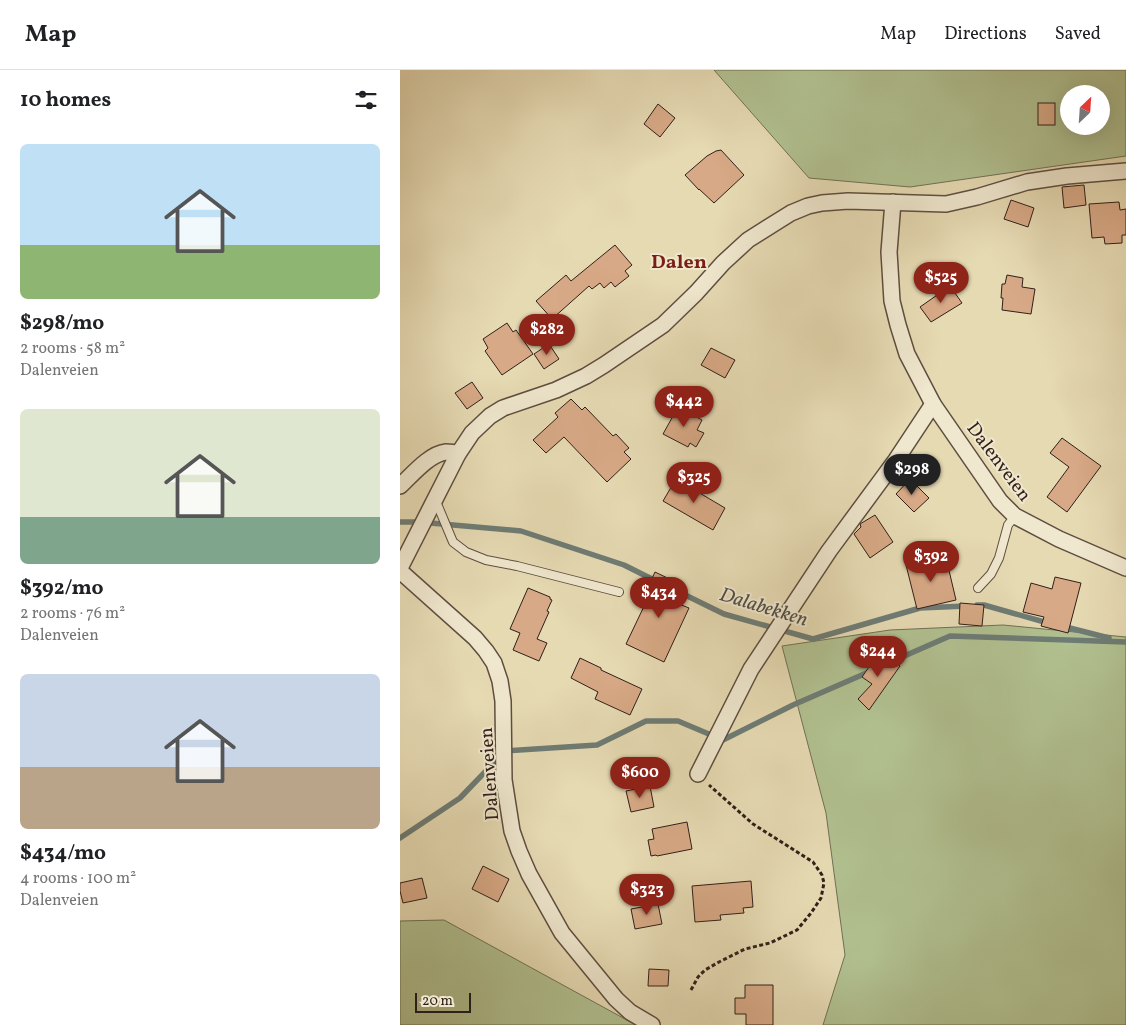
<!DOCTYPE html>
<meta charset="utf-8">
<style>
body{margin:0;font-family:Vollkorn,serif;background:#f6f6f6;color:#202124;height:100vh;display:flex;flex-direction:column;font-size:19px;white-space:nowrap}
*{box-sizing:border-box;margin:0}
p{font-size:16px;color:#757577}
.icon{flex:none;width:28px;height:28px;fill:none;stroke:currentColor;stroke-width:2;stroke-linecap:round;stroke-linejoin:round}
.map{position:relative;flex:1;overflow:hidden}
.drawer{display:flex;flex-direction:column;background:#fff;width:400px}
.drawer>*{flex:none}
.needle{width:32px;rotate:25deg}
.tools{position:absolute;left:660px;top:15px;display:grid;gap:10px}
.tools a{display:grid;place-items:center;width:50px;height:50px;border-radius:50%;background:#fff;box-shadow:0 5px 20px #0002;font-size:25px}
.scale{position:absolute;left:15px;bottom:12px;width:56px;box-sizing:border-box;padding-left:5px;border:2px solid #311f19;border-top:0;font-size:14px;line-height:18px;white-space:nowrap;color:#311f19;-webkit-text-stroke:4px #efe7ce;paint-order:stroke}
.price{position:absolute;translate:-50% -42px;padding:0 11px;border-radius:18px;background:#8f2418;color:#fff;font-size:16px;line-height:32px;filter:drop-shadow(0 1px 2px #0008)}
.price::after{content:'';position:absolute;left:50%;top:30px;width:15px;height:11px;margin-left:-8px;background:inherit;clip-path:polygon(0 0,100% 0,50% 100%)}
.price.active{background:#222;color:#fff}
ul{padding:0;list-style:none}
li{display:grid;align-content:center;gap:10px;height:265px;padding:0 20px}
li span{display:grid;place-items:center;height:155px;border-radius:8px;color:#555}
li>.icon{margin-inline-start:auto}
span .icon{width:90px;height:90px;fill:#fffc;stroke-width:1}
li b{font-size:21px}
h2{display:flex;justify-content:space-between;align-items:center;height:60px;padding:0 20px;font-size:21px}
header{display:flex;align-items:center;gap:30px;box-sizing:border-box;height:70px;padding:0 25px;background:#fff;border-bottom:1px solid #e0e0e0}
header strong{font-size:24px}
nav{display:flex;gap:28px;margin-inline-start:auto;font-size:18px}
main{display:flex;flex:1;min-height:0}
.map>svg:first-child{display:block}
</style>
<header>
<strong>Map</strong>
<nav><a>Map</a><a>Directions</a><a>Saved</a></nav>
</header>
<main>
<section class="drawer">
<h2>10 homes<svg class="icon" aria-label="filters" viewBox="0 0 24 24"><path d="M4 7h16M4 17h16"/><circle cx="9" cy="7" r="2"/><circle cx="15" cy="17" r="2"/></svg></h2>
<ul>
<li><span style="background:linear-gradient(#bfe0f5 65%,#8fb573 0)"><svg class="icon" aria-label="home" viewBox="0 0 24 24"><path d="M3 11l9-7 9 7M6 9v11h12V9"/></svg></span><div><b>$298/mo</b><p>2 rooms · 58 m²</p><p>Dalenveien</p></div></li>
<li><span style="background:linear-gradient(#dfe7d0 70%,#7fa58c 0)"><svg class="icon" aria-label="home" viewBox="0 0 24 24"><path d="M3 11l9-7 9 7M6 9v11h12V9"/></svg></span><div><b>$392/mo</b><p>2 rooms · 76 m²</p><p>Dalenveien</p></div></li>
<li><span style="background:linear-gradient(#c9d6e8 60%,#b9a48a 0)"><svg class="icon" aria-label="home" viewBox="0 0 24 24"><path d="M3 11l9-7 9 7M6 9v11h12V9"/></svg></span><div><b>$434/mo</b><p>4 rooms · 100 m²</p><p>Dalenveien</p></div></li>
</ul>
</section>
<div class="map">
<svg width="726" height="955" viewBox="0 0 726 955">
<rect width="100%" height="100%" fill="#e6dab3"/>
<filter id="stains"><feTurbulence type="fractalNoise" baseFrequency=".004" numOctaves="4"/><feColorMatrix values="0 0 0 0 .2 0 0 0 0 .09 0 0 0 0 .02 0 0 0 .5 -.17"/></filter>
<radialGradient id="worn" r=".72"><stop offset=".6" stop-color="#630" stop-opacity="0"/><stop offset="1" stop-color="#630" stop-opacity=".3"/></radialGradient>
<g fill="#b1c090" stroke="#717054" fill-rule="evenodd">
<path d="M314 0H726V86L510 117 409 108ZM669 24H701V56H669Z"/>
<polygon points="603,555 726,567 726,955 423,955 445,885 426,743 382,576 490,560"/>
<polygon points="44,850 236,955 0,955 0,851"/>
</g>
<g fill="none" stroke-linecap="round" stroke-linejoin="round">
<g stroke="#6e7c75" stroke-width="5.5">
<polyline points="0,452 19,452 121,461 224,495 258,512"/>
<polyline points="273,519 324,544 413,569 520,538 566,536"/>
<polyline points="577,535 584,535 648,553"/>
<polyline points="662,556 709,568"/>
<polyline points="486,594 550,566 726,572"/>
<polyline points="0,768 60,728 105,681 197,675 246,651 278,651 323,670 393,635 471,601"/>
</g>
</g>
<g fill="#d7a986" stroke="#311f19">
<rect x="638" y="33" width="17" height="22"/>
<polygon points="258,34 275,48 260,67 244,54"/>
<polygon points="321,80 344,105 314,133 299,119 299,120 285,105 307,86 316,81"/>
<polygon points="684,115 686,135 664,138 662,117"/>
<polygon points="611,130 634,138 628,157 604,149"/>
<polygon points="719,132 720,140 726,139 726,165 722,165 722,173 705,174 704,167 692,168 689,134"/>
<polygon points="215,175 232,195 225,201 229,206 215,217 211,212 204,218 200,213 192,219 189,216 152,249 136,231 166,205 171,211"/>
<polygon points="607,205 623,208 622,217 635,219 631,244 602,240 603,228 601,228 602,214 605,214"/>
<polygon points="550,216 562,233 531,252 520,237"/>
<polygon points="107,253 113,262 116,260 133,284 102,305 85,281 88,278 83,269"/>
<polygon points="149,274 159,289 144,299 134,284"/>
<polygon points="311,278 335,290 325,308 301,295"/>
<polygon points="72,312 83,328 67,339 55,323"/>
<polygon points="171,329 182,340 185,337 213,366 216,364 229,378 224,382 231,389 207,412 164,367 146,383 133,370 158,347 155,343"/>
<polygon points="278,337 302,350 297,360 304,363 296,377 290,373 288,377 263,364"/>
<polygon points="662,368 701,396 667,442 647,427 669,397 650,383"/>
<polygon points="276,409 325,438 313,460 263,431"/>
<polygon points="510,409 529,428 514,442 496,424"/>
<polygon points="475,445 493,472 470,488 454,464 461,457 460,454"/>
<polygon points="543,486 545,493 547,492 556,530 517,539 506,495"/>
<polygon points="255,502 282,515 274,532 289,538 264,592 226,574 248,528 244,526"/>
<polygon points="655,507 681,513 668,563 641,556 644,547 623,542 631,513 652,519"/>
<polygon points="128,518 150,527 150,529 152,530 147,541 149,542 137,569 147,573 139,591 113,580 120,563 110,559"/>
<polygon points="560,533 584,535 582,556 559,554"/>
<polygon points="480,581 500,596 469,640 458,629 472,614 462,607"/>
<polygon points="180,588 201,598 201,600 242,619 230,645 195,629 198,622 171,608"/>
<polygon points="250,716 254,737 231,742 226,721"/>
<polygon points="287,752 292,779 257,786 256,785 251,786 248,770 254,769 252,759"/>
<polygon points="83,796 109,809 98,832 72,819"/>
<polygon points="22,808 27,828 3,833 0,821 0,813"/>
<polygon points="351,811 353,837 343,838 344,843 320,845 321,850 295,852 292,816"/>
<polygon points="258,834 262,854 235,859 231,839"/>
<polygon points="249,899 269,900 268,916 248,916"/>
<polygon points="345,915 373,915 373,955 346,955 346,944 335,944 335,928 345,928"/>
</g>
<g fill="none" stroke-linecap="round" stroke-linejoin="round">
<defs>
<g id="lane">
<polyline points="35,429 53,472 66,482 86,490 117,496 219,522"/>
<polyline points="578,518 591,504 599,488 608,455 615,446"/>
</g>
<g id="street">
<polyline points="493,132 489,182 492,231 498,255 507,284 533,334 600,431 615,446 659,469 726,498"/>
<path d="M0 416C12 405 29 384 46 382 50 382 55 383 58 384"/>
<polyline points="0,498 58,384 72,363 90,346 103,338 156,320 186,306 204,295 263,255 296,223 323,193 348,170 391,143 408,136 422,133 448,131 546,134 577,127 627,112 667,106 726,101"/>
<polyline points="0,501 75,568 86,581 94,593 100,611 103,631 104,710 112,761 119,781 129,804 162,863 216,929 230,942 252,955"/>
<polyline points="298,704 351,599 429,481 496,390 533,334"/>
</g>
</defs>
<use href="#lane" stroke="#5e4e40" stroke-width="10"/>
<use href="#street" stroke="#5e4e40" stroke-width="18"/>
<polyline stroke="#311f19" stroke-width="3" stroke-dasharray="4 2.5" stroke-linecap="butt" points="291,920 298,907 305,900 319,892 345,879 370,873 397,860 411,843 421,828 424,813 422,805 413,792 353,754 309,715"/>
<use href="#lane" stroke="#efe7ce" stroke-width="8"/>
<use href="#street" stroke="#efe7ce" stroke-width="15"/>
</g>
<g text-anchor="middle" stroke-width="4" stroke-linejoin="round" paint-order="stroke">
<g font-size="19" fill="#311f19" stroke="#efe7ce">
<text transform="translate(600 391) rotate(53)" y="7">Dalenveien</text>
<text transform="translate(88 704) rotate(-94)" y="7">Dalenveien</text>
</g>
<g font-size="20" font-weight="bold" fill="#7a1f14" stroke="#efe7ce">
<text x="279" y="198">Dalen</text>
</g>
<g font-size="20" font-style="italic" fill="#504e47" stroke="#efe7ce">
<text transform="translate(364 536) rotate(17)" y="7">Dalabekken</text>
</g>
</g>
<rect width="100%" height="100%" filter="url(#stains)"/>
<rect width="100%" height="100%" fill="url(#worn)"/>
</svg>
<div class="tools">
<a><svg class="needle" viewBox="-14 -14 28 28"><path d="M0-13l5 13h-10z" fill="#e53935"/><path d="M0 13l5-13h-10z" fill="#757577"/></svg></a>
</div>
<div class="scale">20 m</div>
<b class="price" style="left:541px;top:234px">$525</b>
<b class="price" style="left:147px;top:286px">$282</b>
<b class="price" style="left:284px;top:358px">$442</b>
<b class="price active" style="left:512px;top:426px">$298</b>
<b class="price" style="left:294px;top:434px">$325</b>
<b class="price" style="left:531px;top:513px">$392</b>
<b class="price" style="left:259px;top:549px">$434</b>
<b class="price" style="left:478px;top:608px">$244</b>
<b class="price" style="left:240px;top:729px">$600</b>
<b class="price" style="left:247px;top:846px">$323</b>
</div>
</main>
